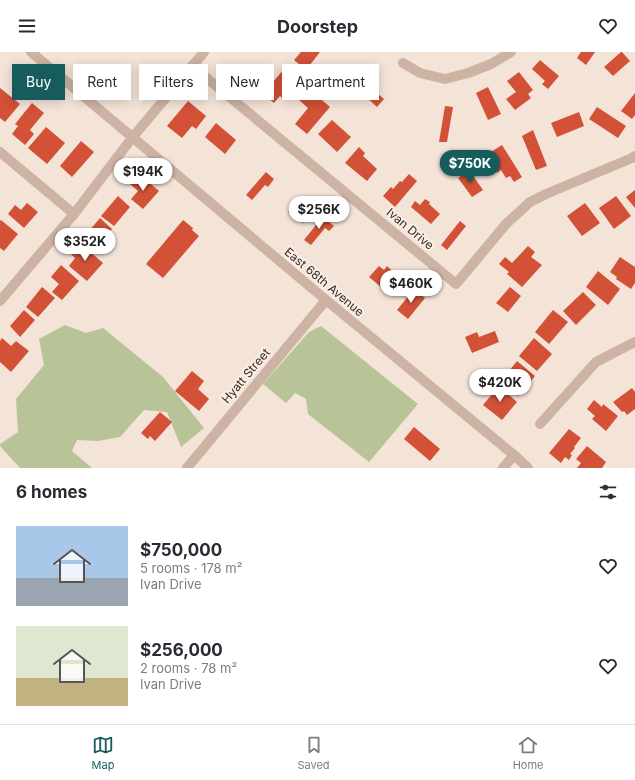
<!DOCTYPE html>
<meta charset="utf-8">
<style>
body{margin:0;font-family:Inter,sans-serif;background:#f7f7f7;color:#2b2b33;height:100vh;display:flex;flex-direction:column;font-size:15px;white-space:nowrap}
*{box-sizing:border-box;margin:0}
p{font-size:13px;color:#7c7c81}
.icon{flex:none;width:22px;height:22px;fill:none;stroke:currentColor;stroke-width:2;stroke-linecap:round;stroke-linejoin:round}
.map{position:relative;height:416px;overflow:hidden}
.sheet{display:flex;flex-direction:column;background:#fff;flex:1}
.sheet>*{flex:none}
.banner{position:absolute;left:12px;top:12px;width:400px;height:36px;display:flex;gap:8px}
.price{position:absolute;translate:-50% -34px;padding:0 9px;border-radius:14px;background:#fff;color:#222;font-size:13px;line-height:26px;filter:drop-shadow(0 1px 2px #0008)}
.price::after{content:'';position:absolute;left:50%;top:24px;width:12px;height:9px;margin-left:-6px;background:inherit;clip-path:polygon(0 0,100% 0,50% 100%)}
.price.current{background:#175c5c;color:#fff}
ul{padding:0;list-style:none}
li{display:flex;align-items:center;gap:12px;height:100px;padding:0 16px}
li span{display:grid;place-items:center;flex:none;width:112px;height:80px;border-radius:0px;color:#555}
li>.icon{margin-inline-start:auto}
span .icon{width:48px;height:48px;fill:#fffc;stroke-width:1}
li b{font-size:17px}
h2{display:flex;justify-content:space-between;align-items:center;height:48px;padding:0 16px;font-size:17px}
.tag{padding:0 14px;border-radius:0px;background:#fff;box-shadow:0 2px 10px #0003;font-size:14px;line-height:36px}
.tag.current{background:#175c5c;color:#fff}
header{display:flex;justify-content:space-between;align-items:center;height:52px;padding:0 16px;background:#fff;font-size:18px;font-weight:700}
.tab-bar{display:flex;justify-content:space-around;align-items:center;height:56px;border-top:1px solid #e1e1e2;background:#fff;font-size:11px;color:#7c7c81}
.tab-bar a{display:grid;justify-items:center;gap:2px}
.tab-bar .current{color:#175c5c}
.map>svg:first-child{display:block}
</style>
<header><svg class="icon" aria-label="menu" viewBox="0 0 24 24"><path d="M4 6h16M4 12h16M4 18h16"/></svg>Doorstep<svg class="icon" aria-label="heart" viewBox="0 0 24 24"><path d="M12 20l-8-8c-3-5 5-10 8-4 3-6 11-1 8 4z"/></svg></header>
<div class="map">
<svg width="635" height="416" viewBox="0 0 635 416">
<rect width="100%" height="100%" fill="#f4e4d8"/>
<g fill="#b8c497">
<polygon points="65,273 86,281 103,276 163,325 204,376 181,395 167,360 144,358 120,385 98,389 77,388 72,399 92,416 20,416 0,394 0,392 18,380 16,347 44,313 39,287"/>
<polygon points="321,274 418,352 369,410 308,362 306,347 295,341 286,351 263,332 309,280"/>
</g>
<g fill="#d25137">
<polygon points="301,0 320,0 306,18 294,8"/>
<polygon points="581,0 595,0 586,13 577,6"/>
<polygon points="621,0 622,0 630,9 613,24 604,15"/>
<polygon points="540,8 559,24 548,37 542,32 545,29 532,17"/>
<polygon points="283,18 294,27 290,32 294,36 284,48 280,44 274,51 263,42"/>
<polygon points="519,20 533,38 528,42 531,46 515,58 506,47 516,40 507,29"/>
<polygon points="375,35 379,39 377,41 384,47 377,55 364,43 371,36 373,37"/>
<polygon points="488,35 501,62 488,68 476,41"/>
<polygon points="0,36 20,52 5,70 0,66"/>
<polygon points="309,37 330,55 307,82 295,72 308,56 299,48"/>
<polygon points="635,41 635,63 632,67 621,59"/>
<polygon points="188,49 206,64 196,77 192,74 182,86 167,74"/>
<polygon points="32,51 44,61 30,78 34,82 25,93 12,82 18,74 15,72"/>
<polygon points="445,54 453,55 447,90 439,90"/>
<polygon points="597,55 626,74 618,86 589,67"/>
<polygon points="579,60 584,74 557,85 551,71"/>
<polygon points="332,68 351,85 337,100 318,82"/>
<polygon points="216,71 236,88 225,102 205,85"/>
<polygon points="46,75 65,91 47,112 28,96"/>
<polygon points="533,78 547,114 536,118 522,84"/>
<polygon points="81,89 94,100 72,125 60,114"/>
<polygon points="502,93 522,125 514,130 510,124 506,126 501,118 497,121 486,103"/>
<polygon points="359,95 365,101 363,104 377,117 367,129 345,111"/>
<polygon points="469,118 483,138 472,145 458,126"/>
<polygon points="266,120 274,127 268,135 265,133 252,148 246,143"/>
<polygon points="139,122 159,139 143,157 131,147 138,139 130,132"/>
<polygon points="409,122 417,129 395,155 383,144 391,135 393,137 400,129 402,130"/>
<polygon points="635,138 635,156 626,145"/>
<polygon points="118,144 130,155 114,174 101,164"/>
<polygon points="616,144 631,164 614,177 599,156"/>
<polygon points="425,147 430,150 429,152 440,162 431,172 411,155 415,149 420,153"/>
<polygon points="297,148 312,159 303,171 288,160"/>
<polygon points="27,151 38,160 24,176 8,162 15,153 21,158"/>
<polygon points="585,151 600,171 582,184 567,164"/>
<polygon points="324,163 330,168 329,170 334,174 329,179 325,176 311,193 304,188"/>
<polygon points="100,166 112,177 95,197 83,186"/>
<polygon points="1,168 18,182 4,199 0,196 0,169"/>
<polygon points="183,168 193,176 192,178 199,184 163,226 146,212"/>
<polygon points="460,169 466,174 447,198 441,193"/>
<polygon points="80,191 103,211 87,229 69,214 75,206 71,202"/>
<polygon points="528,194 535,200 531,205 542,213 522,235 507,222 509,220 499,212 505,205 512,211"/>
<polygon points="620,205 635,215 635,231 631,237 616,227 617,225 610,220"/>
<polygon points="61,213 79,229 62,248 52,240 59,232 51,225"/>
<polygon points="379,214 384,218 387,214 399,225 387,240 369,225"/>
<polygon points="598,219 620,237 608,253 586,235"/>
<polygon points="42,235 55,246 38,265 26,255"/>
<polygon points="510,235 521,244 508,260 496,251"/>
<polygon points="414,237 425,246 408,267 397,258"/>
<polygon points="583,240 596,253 576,273 563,259"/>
<polygon points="24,258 35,268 20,285 10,274"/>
<polygon points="553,258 568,270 549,292 535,280"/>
<polygon points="495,279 499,290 472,301 465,285 477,280 479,285"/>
<polygon points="2,286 11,294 16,289 29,299 11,320 0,310 0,289"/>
<polygon points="534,286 552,302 537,319 519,304"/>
<polygon points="517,309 535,324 518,344 501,329"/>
<polygon points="192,319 204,329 198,337 209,347 199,359 175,339"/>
<polygon points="499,334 517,350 502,368 483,353"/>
<polygon points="632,336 635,340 635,357 627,363 624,359 622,360 613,350"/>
<polygon points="594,348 602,355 603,352 618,364 606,379 592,367 595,364 587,357"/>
<polygon points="160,360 172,370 155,389 150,384 148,387 141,381"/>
<polygon points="414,375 440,397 430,409 404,387"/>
<polygon points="569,377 581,386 574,395 575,396 570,402 572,403 569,408 565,405 561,411 549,401"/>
<polygon points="587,394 606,410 602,416 577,416 581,411 576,407"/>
</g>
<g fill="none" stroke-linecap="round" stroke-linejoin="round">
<g stroke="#cdb3a3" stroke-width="10">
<polyline points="31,0 326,248 514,403 528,416"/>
<polyline points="403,11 420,21 445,27 468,21 491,12 511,0"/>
<polyline points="192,14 456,232 506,172 530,150 546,142 632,106 635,104"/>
<polyline points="0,100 74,162"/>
<polyline points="0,249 74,162 132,86 204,0"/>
<polyline points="540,372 596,310 635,290"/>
<polyline points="187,416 326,248"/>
<polyline points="503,416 514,403"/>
</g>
</g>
<g text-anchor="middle" stroke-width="4" stroke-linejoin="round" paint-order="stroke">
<g font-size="12" fill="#372a26" stroke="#fbefe5">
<text transform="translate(410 177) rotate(40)" y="4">Ivan Drive</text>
<text transform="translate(324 230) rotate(40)" y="4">East 68th Avenue</text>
<text transform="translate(246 324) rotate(-50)" y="4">Hyatt Street</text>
</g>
</g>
</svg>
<b class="price current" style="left:470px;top:132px">$750K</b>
<b class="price" style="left:143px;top:140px">$194K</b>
<b class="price" style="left:319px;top:178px">$256K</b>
<b class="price" style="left:85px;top:210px">$352K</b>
<b class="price" style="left:411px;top:252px">$460K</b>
<b class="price" style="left:500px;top:351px">$420K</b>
<div class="banner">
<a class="tag current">Buy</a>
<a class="tag">Rent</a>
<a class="tag">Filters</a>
<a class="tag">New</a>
<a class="tag">Apartment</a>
</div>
</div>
<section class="sheet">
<h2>6 homes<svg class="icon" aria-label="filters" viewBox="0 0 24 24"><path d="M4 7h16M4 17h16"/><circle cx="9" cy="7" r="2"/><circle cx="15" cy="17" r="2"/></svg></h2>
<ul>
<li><span style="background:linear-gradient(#a9c7e8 65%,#9aa5b1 0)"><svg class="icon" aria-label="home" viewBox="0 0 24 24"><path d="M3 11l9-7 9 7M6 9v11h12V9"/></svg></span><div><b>$750,000</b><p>5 rooms · 178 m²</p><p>Ivan Drive</p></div><svg class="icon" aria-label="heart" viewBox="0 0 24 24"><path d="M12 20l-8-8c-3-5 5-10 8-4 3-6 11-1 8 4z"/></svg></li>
<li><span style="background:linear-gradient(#dfe7d0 65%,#c2b280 0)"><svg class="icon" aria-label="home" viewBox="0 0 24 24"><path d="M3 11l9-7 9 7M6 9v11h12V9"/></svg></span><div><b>$256,000</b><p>2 rooms · 78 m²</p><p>Ivan Drive</p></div><svg class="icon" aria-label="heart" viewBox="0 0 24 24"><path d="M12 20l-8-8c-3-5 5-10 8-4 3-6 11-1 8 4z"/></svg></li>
</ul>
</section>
<nav class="tab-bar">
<a class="current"><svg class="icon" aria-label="map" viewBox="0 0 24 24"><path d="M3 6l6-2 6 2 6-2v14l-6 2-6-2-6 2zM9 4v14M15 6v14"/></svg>Map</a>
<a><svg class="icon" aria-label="saved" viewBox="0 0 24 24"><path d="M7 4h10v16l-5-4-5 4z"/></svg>Saved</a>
<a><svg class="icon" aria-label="home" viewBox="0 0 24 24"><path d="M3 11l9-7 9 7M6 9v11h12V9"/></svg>Home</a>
</nav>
